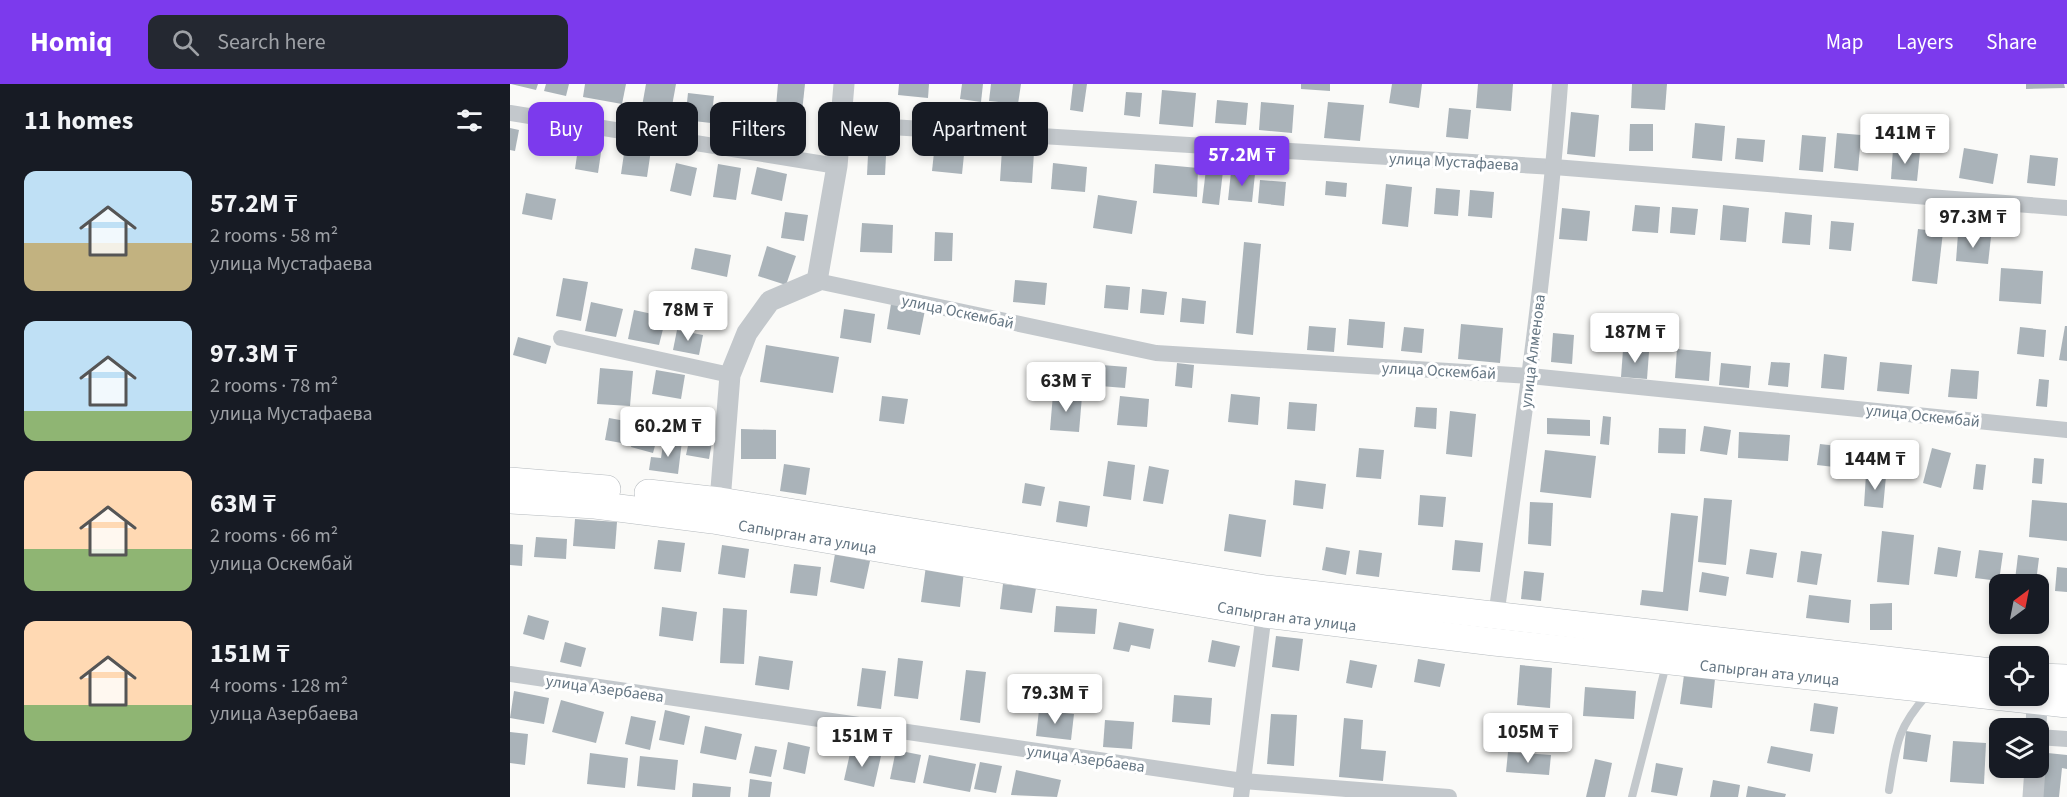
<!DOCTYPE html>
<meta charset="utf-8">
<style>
body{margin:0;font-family:"Source Sans 3",sans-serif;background:#242831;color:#f1f3f6;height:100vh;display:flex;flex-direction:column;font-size:22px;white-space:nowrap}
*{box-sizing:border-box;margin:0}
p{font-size:20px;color:#9ea1a6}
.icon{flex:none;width:33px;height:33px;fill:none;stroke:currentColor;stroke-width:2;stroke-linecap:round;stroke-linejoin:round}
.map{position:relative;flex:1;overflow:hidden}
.drawer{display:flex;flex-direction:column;background:#171b24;width:510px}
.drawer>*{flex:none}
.hud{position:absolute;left:18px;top:18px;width:570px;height:54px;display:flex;gap:12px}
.needle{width:39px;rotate:32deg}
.buttons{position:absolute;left:1479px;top:490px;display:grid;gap:12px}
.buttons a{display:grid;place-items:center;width:60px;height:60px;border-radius:12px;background:#171b24;box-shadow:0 3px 9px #0003;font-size:30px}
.price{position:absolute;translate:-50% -51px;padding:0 14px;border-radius:6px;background:#fff;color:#222;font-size:20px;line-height:39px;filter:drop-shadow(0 2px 3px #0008)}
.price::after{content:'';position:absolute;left:50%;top:36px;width:18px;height:14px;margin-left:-9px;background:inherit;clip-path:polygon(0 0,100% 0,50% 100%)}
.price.active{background:#7c3aed;color:#fff}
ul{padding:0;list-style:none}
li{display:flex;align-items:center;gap:18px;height:150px;padding:0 24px}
li span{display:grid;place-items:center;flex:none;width:168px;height:120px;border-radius:12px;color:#555}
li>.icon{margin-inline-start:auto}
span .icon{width:72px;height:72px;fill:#fffc;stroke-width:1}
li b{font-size:26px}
h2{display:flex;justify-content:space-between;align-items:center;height:72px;padding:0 24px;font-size:26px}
.chip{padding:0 21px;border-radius:12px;background:#171b24;box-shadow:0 3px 9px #0003;font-size:21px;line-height:54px}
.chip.active{background:#7c3aed;color:#fff}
header{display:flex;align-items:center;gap:36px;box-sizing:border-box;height:84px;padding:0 30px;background:#7c3aed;color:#fff}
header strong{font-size:28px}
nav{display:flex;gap:33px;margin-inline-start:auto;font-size:21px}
.search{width:420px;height:54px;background:#242831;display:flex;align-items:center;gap:15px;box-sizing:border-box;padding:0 21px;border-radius:12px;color:#9ea1a6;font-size:22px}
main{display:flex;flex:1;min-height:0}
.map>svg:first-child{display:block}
</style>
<header>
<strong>Homiq</strong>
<div class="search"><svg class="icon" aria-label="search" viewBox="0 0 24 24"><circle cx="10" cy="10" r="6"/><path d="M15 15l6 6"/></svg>Search here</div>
<nav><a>Map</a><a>Layers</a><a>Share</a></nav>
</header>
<main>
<section class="drawer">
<h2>11 homes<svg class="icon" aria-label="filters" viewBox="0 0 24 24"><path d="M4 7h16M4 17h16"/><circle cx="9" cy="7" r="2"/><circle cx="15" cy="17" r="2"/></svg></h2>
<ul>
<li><span style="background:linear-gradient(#bfe0f5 60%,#c2b280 0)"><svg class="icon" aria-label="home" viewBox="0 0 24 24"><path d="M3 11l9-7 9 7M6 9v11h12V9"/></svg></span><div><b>57.2M ₸</b><p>2 rooms · 58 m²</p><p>улица Мустафаева</p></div></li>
<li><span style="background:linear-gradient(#bfe0f5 75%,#8fb573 0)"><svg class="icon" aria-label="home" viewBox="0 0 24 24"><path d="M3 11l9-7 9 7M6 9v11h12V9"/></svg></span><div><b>97.3M ₸</b><p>2 rooms · 78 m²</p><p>улица Мустафаева</p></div></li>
<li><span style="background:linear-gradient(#ffd9b3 65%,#8fb573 0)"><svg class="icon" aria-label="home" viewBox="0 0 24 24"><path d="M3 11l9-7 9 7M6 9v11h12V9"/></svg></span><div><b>63M ₸</b><p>2 rooms · 66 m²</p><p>улица Оскембай</p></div></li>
<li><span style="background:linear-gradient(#ffd9b3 70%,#8fb573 0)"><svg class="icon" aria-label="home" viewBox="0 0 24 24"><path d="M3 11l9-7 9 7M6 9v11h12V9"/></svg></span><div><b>151M ₸</b><p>4 rooms · 128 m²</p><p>улица Азербаева</p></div></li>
</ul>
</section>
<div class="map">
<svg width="1557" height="713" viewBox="0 0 1557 713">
<rect width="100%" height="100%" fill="#fafaf8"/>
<g fill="#aab3b9">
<polygon points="1,0 28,0 26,6"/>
<polygon points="36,0 59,0 56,12 34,7"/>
<polygon points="75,0 116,0 112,20 73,13"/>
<polygon points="136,0 166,0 160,33 131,28"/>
<polygon points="268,0 295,0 291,37 265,34"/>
<polygon points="389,0 419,0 418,14 388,11"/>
<polygon points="452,0 473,0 471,18 450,15"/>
<polygon points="481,0 511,0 508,20 479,17"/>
<polygon points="563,0 577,0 573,28 560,26"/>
<polygon points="791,0 820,0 820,7 791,5"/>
<polygon points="882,0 912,0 909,24 879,19"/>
<polygon points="968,0 1003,0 1001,27 966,24"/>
<polygon points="1122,0 1157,0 1155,26 1121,24"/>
<polygon points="1516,0 1554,0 1555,4 1516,5"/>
<polygon points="652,6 686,9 683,43 649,40"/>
<polygon points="616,8 632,9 630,33 614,31"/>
<polygon points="178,9 204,12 201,39 175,36"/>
<polygon points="707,16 738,19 736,41 705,39"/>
<polygon points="751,18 784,21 782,49 749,46"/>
<polygon points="818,18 854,21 850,57 814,54"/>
<polygon points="939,24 961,26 958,55 936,53"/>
<polygon points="1061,28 1089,31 1085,73 1057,70"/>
<polygon points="1185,39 1215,42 1212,77 1182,74"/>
<polygon points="1120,40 1143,40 1143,67 1119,67"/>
<polygon points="0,44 9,46 5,67 0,66"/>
<polygon points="1327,49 1351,51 1348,87 1324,84"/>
<polygon points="70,51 93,55 88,89 65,85"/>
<polygon points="359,51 377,52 375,91 357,91"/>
<polygon points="1292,51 1316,53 1313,88 1289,86"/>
<polygon points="1227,54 1255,56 1253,78 1225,75"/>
<polygon points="116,56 142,59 137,93 111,90"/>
<polygon points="425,59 455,61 452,90 422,87"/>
<polygon points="1454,64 1488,70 1483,100 1449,94"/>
<polygon points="492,65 524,68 522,99 490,97"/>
<polygon points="1383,65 1410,68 1407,97 1381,95"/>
<polygon points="1520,71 1548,74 1545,102 1517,99"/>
<polygon points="166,79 187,84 181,112 160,107"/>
<polygon points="543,79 577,83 575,108 541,105"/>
<polygon points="208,80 231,84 226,116 203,113"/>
<polygon points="645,80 688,84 687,113 643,109"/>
<polygon points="247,83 277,90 272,117 241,110"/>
<polygon points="696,85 713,87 709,121 692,119"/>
<polygon points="721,88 745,90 742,118 718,116"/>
<polygon points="750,96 776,98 774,122 748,119"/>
<polygon points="816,97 837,99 836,113 815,111"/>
<polygon points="876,100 902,103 898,143 872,140"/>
<polygon points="926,104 950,106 948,132 924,130"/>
<polygon points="960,106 984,108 982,134 958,132"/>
<polygon points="16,109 46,115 42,136 12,130"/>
<polygon points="588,111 627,117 622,150 583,144"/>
<polygon points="1125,121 1150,123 1148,149 1122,147"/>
<polygon points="1213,121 1239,124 1236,158 1210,156"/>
<polygon points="1162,123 1188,125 1185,151 1160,149"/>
<polygon points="1052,124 1080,127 1077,157 1049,155"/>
<polygon points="275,128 298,131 294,157 271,154"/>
<polygon points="1275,128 1302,131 1300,161 1272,159"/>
<polygon points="1321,137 1344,139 1341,167 1319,165"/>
<polygon points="352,139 383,141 382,169 350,168"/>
<polygon points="1408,145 1433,148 1427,200 1402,197"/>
<polygon points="425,148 443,149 442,177 424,177"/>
<polygon points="1448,150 1481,153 1478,180 1446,177"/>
<polygon points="734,158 751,160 743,251 726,249"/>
<polygon points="257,162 286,172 276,201 248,192"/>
<polygon points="185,164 221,171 217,193 181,185"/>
<polygon points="1491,184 1533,187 1531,220 1489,217"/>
<polygon points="53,194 78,198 71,237 46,232"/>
<polygon points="505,196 537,199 535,221 503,218"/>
<polygon points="596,201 620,203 618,226 594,224"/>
<polygon points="632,205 657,208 654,231 630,229"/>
<polygon points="672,214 696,217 694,240 670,238"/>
<polygon points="81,218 113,225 106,253 75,247"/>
<polygon points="381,220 415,226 410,251 377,245"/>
<polygon points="334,225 365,230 361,259 330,254"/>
<polygon points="124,226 156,233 149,261 118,255"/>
<polygon points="839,235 875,238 873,264 837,261"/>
<polygon points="951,240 993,244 990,279 948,275"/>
<polygon points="799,242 826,244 824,268 797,266"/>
<polygon points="1555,242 1557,242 1557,277 1549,276"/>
<polygon points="894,243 914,245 912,269 891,267"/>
<polygon points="1510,243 1536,246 1534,273 1507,270"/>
<polygon points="167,246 193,251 189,271 163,266"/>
<polygon points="1043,249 1064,251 1062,280 1041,278"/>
<polygon points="8,253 41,262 36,280 3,271"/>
<polygon points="256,261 329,273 323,309 250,298"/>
<polygon points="1167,265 1201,268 1199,297 1165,294"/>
<polygon points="1113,266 1139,268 1137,295 1111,293"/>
<polygon points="1314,270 1337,273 1334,306 1311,304"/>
<polygon points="1261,278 1280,279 1278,303 1258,301"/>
<polygon points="1370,278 1402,281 1399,310 1367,307"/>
<polygon points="667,279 684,281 682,304 665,302"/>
<polygon points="1211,279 1241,282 1239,304 1209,301"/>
<polygon points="592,281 617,283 615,304 590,302"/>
<polygon points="90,284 123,287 120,322 87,320"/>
<polygon points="1441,285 1469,287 1467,315 1438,313"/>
<polygon points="146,286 175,291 171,315 142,310"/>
<polygon points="1529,295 1539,296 1537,323 1526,322"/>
<polygon points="543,310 572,312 569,348 540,346"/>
<polygon points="721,310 750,313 748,341 718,338"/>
<polygon points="372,312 398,315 394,340 369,337"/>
<polygon points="610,312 639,315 637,343 607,341"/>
<polygon points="779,318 807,320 805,347 777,345"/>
<polygon points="906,323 927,324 926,345 904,343"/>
<polygon points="940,327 966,330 962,373 936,370"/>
<polygon points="1093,332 1101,333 1099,361 1090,360"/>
<polygon points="99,334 121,338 117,360 95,356"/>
<polygon points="1037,334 1080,336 1080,352 1037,350"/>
<polygon points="126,341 149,347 143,369 121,363"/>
<polygon points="1194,342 1221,346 1217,371 1190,367"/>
<polygon points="1149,344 1176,345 1175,370 1148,369"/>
<polygon points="231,345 266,346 266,375 231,375"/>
<polygon points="181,348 203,352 199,375 176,371"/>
<polygon points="1229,348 1280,351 1278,377 1228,374"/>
<polygon points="154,354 172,357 168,390 139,386 141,373 151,374"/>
<polygon points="1310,360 1336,363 1333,384 1307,381"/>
<polygon points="849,364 874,366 871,395 846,393"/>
<polygon points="1422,364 1441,369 1431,404 1413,399"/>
<polygon points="1035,366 1086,372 1081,414 1030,408"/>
<polygon points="1524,374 1534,375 1532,400 1522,399"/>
<polygon points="598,377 625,381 621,416 593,412"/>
<polygon points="274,380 300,384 296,411 270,407"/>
<polygon points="1466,380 1476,381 1473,406 1463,405"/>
<polygon points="639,382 659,386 653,420 633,417"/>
<polygon points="1356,390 1376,392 1373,424 1354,422"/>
<polygon points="785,396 816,400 813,425 783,421"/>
<polygon points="515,399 535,403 531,422 512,419"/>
<polygon points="910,411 936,413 933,443 908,441"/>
<polygon points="1194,414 1222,416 1216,481 1188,478"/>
<polygon points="1522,416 1557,419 1557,457 1519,453"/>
<polygon points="549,417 580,422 577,443 546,438"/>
<polygon points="1020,418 1043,419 1041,462 1018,460"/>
<polygon points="1161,429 1188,432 1178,527 1130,521 1132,506 1153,508"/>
<polygon points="719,430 756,436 751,473 714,467"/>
<polygon points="65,435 107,438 105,465 63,462"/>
<polygon points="1372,447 1404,451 1399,501 1367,498"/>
<polygon points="26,453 57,455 56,475 24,473"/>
<polygon points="148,456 175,459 171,488 144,485"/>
<polygon points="945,456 973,459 970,488 942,486"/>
<polygon points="0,460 13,461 12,482 0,481"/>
<polygon points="212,461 239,465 235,494 208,490"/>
<polygon points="816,463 840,467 836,491 812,486"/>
<polygon points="1428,463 1451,467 1447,493 1424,490"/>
<polygon points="1240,465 1267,469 1263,494 1236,490"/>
<polygon points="849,466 872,469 869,493 846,490"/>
<polygon points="1469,466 1493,469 1489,497 1465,494"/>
<polygon points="1291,467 1312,470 1307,501 1287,498"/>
<polygon points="325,470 360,477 354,505 320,498"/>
<polygon points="1508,471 1529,474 1526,498 1505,496"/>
<polygon points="284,480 311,483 307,512 280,509"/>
<polygon points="416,482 454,487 450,523 411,518"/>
<polygon points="1547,483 1557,484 1557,508 1545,507"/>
<polygon points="1014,487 1034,489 1031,517 1011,515"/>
<polygon points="1192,488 1219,493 1216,512 1189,508"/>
<polygon points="493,500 526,504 522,529 490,525"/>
<polygon points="1299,511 1341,516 1339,539 1296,534"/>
<polygon points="1382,519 1382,546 1360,546 1360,520"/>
<polygon points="546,522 587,525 585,550 544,548"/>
<polygon points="152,523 187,528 183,557 149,552"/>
<polygon points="213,524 237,526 234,580 210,579"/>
<polygon points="18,531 39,537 34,556 13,550"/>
<polygon points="609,538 644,545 640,565 621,561 619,568 603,565"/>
<polygon points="766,552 793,555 789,587 762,583"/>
<polygon points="702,556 730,562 725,583 698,578"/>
<polygon points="55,558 76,564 71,583 50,578"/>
<polygon points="249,572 283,577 279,606 245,601"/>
<polygon points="388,574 413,577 408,615 384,612"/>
<polygon points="908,575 935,580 930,603 904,598"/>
<polygon points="840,576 867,581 862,604 836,599"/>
<polygon points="1010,581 1042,584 1040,624 1007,621"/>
<polygon points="352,584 376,587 371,625 347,622"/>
<polygon points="456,586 476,588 470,639 450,636"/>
<polygon points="1174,591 1205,595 1202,624 1170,620"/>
<polygon points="1075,603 1126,607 1124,635 1073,632"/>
<polygon points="4,607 39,614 34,640 0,634"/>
<polygon points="664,611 702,614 700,641 662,638"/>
<polygon points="51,616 94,628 86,659 42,648"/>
<polygon points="1304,619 1328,623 1324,650 1300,647"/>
<polygon points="155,626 180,632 174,661 149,656"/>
<polygon points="529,626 564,630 561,656 526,652"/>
<polygon points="761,630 787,631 784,682 757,680"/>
<polygon points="121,632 146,637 140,666 115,660"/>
<polygon points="834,634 853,636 851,665 876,667 873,697 829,693"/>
<polygon points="595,636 624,638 622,665 593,663"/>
<polygon points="195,642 232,650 226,676 190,669"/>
<polygon points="1396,647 1421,651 1417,678 1393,675"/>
<polygon points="0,648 18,650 15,681 0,679"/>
<polygon points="1443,657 1476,659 1474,700 1440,698"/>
<polygon points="278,658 300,663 295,690 273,685"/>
<polygon points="245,662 267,666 261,693 239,689"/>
<polygon points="1261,662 1303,670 1300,688 1257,679"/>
<polygon points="341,665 371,672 364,703 334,696"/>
<polygon points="386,666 411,671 405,699 380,695"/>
<polygon points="998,668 1041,671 1039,691 996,688"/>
<polygon points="1528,668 1557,671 1557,685 1552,684 1549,713 1524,713"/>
<polygon points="80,669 118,674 115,704 77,700"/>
<polygon points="419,671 466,680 460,708 413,699"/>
<polygon points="130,672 168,676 165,706 127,702"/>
<polygon points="1085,675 1102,679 1095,713 1076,713"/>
<polygon points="470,678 492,682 486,709 464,705"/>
<polygon points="1146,679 1173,684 1167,712 1141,708"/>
<polygon points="506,686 551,696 547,713 501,711"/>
<polygon points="240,695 262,698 260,713 238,713"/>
<polygon points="1203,696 1230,701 1228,713 1200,713"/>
<polygon points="183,699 221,703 220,713 182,713"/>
<polygon points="1238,702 1276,710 1275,713 1236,713"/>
</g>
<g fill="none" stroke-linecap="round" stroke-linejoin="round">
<defs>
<g id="primary">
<polyline points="0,397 97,405"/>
<polyline points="138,409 210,417 756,505 1490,589"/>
<path id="s1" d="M0 416 85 421 203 436 755 530 984 558 1557 620"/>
<polyline points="1528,593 1557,594"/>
</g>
</defs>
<use href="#primary" stroke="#b5babe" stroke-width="28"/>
<g stroke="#c3c8cc" stroke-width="8">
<path d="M1379 706C1386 663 1386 645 1417 611"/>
<polyline points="1122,713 1156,581"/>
</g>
<g stroke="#c3c8cc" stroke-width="16">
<polyline points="0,29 327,82"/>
<polyline points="331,40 1044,83 1557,124"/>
<polyline points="307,197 646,269 1020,292 1557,346"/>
<polyline points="51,254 220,291"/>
<path d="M986 532C1011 355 1037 178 1050 0"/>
<polyline points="0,590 733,697 939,713"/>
<polyline points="1528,653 1557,655"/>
<polyline points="731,713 755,521"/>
</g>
<g stroke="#c3c8cc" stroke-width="21">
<polyline points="210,417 220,291 237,249 260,217 307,197 327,82 334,0"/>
<polyline points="1526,645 1527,617"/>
<polyline points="1523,713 1525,684"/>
</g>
<use href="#primary" stroke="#fff" stroke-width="27"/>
</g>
<g text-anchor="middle" stroke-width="6" stroke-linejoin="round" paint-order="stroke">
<g font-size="16" fill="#657683" stroke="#fff">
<text transform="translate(944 77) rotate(3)" y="6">улица Мустафаева</text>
<text transform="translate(448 227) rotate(12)" y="6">улица Оскембай</text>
<text transform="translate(1022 267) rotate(-83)" y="6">улица Алменова</text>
<text transform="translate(929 286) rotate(3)" y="6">улица Оскембай</text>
<text transform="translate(1413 331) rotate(6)" y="6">улица Оскембай</text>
<text dy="6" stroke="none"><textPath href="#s1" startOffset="300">Сапырган ата улица</textPath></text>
<text dy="6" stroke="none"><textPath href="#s1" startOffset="786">Сапырган ата улица</textPath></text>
<text dy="6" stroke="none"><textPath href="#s1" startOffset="1272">Сапырган ата улица</textPath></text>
<text transform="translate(95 604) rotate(8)" y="6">улица Азербаева</text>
<text transform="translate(576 674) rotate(8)" y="6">улица Азербаева</text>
</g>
</g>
</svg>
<div class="buttons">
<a><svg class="needle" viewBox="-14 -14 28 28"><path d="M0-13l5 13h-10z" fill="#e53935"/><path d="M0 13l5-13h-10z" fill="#9ea1a6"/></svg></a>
<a><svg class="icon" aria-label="locate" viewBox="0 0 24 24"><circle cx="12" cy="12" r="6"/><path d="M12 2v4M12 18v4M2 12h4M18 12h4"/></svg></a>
<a><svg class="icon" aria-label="layers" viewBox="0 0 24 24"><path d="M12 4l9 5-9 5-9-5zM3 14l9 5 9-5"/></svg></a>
</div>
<b class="price" style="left:1395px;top:81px">141M ₸</b>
<b class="price active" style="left:732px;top:103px">57.2M ₸</b>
<b class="price" style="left:1463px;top:165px">97.3M ₸</b>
<b class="price" style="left:178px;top:258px">78M ₸</b>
<b class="price" style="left:1125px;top:280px">187M ₸</b>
<b class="price" style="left:556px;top:329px">63M ₸</b>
<b class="price" style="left:158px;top:374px">60.2M ₸</b>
<b class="price" style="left:1365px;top:407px">144M ₸</b>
<b class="price" style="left:545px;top:641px">79.3M ₸</b>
<b class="price" style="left:1018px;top:680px">105M ₸</b>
<b class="price" style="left:352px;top:684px">151M ₸</b>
<div class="hud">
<a class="chip active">Buy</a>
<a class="chip">Rent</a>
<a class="chip">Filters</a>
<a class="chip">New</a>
<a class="chip">Apartment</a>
</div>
</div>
</main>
